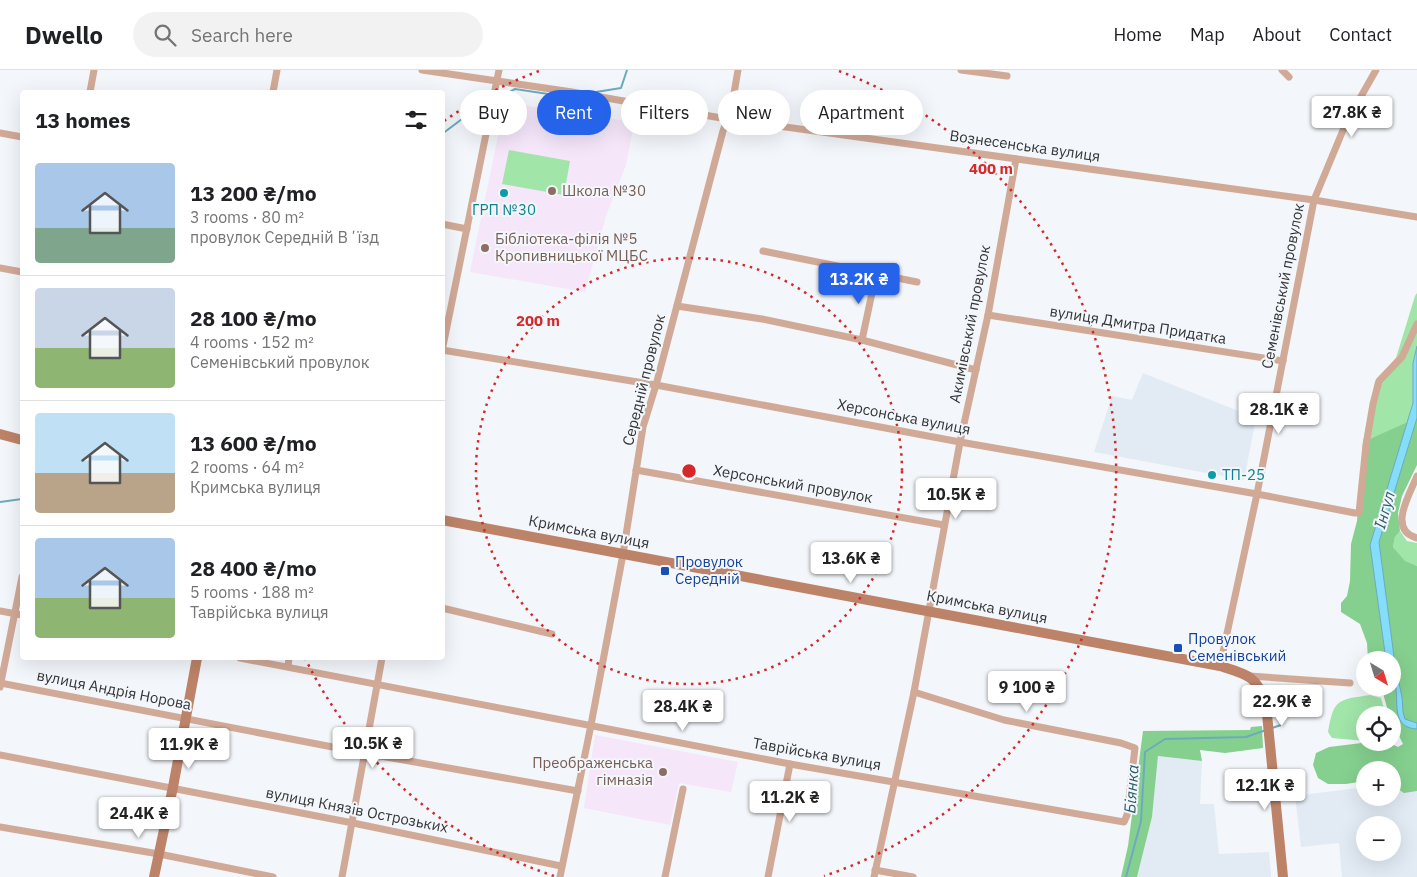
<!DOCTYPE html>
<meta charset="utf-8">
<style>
body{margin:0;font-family:"IBM Plex Sans",sans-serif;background:#f2f2f2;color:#202124;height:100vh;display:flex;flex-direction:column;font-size:19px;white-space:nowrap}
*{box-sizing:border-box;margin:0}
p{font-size:16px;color:#757577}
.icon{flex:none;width:28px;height:28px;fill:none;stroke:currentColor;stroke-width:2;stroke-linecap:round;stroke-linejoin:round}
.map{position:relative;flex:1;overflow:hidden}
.panel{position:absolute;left:20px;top:20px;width:425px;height:570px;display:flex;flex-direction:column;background:#fff;border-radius:5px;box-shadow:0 5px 20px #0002}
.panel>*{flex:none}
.top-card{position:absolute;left:460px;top:20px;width:475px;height:45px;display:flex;gap:10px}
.needle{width:32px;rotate:142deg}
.fabs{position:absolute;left:1356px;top:581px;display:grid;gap:10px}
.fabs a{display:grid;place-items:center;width:45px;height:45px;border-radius:50%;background:#fff;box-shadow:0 5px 20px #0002;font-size:25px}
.price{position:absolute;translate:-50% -42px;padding:0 11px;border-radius:5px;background:#fff;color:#222;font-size:16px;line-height:32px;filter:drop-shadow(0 1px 2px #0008)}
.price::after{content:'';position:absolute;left:50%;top:30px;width:15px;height:11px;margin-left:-8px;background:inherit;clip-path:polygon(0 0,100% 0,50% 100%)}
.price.on{background:#2563eb;color:#fff}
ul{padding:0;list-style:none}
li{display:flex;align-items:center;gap:15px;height:125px;padding:0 15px}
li+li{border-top:1px solid #e0e0e0}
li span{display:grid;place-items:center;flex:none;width:140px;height:100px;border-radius:5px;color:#555}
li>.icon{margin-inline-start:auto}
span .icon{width:60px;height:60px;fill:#fffc;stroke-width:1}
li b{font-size:21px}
h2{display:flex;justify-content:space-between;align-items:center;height:60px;padding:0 15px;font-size:21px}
.pill{padding:0 18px;border-radius:22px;background:#fff;box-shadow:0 5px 20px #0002;font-size:18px;line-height:45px}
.pill.on{background:#2563eb;color:#fff}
header{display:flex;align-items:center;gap:30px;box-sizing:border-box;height:70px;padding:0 25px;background:#fff;border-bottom:1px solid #e0e0e0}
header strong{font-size:24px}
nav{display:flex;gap:28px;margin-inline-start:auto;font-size:18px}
.search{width:350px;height:45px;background:#f2f2f2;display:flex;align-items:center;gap:12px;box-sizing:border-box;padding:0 18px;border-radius:28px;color:#757577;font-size:19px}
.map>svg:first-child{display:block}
</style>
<header>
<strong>Dwello</strong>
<div class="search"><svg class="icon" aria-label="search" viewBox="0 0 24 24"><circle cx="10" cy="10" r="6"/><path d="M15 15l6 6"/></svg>Search here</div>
<nav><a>Home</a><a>Map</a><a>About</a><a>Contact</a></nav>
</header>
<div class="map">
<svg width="1417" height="807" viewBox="0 0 1417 807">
<rect width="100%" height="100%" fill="#f3f6fa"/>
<g fill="#e2ebf4" fill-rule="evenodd">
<polygon points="1143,303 1256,348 1244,410 1094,382 1112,326 1132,330"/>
<polygon points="1158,686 1202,691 1200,734 1214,734 1219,784 1269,782 1271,807 1137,807 1152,747"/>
<path d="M1393 701 1417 713V807H1342L1339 773 1301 777 1295 726 1365 717V728H1392ZM1365 755H1392V782H1365Z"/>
</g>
<g fill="#f5e6fa">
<polygon points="521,35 634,52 626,95 606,146 585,222 470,202 501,51"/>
<polygon points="595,665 738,692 731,722 679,713 670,755 584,738"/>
</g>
<g fill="#a1e5a9">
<polygon points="509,80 570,91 564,125 502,114"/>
<polygon points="1417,223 1417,276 1413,293 1413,333 1407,354 1363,372 1375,312 1396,288 1415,226"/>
<polygon points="1400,461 1407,471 1417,473 1417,496 1405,492 1393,477 1395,467"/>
<path d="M1370 625 1381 628 1386 645H1365V671L1332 668 1328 662C1334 628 1338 630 1370 625Z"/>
</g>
<g fill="#85d08f">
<polygon points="1417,348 1417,395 1402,426 1398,443 1400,461 1395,467 1393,477 1405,491 1417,496 1417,721 1404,723 1393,716 1392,700 1365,700 1365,711 1346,714 1328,714 1318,708 1313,695 1316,683 1329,677 1370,672 1390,673 1398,677 1403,674 1399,666 1393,660 1392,645 1389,645 1383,623 1372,618 1392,618 1392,590 1368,590 1367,573 1360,554 1341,542 1341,533 1347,526 1350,511 1351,474 1357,451 1363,372"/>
<polygon points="1262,656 1263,678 1225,683 1200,680 1202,691 1158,686 1152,747 1137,807 1121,807 1128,776 1143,661 1250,660 1251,657"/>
</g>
<path fill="#84ddfa" stroke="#6cabbf" d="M1417 276V348L1379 472 1395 594 1402 627 1403 642 1405 649 1417 653V659C1392 658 1398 634 1396 618 1395 615 1394 613 1393 610 1391 605 1392 596 1392 590H1386L1370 475 1413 333V293Z"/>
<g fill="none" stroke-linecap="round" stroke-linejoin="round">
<g stroke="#6cabbf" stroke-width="2">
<polyline points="596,22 621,18 627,0"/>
<polyline points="507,23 515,19 588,30"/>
<polyline points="496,28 501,25"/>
<polyline points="442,64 478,37"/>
<polyline points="0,432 22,429"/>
<polyline points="1272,658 1281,655"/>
<polyline points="1126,807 1141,751 1145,682 1165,669 1246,667 1266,660"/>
</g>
<g stroke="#d1a997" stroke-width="7">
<polyline points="422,0 572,22 727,49 1314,130 1417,147"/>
<polyline points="961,0 1007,6"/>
<polyline points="1282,0 1289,7"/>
<polyline points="90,22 94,0"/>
<polyline points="273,22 277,0"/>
<polyline points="0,63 22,67"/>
<polyline points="442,154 467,159"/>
<polyline points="763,181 917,212"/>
<polyline points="0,198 22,202"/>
<polyline points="677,236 762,249 862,270 976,300"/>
<polyline points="988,245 1283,291"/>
<polyline points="862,270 876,204"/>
<polyline points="442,280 656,315 960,372 1257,424 1355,443 1359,443 1366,375 1373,334 1379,311 1402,287 1417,254"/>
<polyline points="442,281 499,0"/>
<polyline points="636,400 944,455"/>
<path d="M1417 406C1410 424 1387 460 1417 468"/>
<polyline points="442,538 552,564"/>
<polyline points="0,541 22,545"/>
<polyline points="240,588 790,694 1124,752 1127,745 1135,678 1121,673 1004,650 914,622"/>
<polyline points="288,596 289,588"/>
<polyline points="1220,596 1257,424 1314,130 1346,53 1376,0"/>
<polyline points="1250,606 1350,613"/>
<polyline points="0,613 364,683 578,721"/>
<polyline points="0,617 22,507"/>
<polyline points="0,685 353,753 561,796"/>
<polyline points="0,757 159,784 273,807"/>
<polyline points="875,800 913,807"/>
<polyline points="342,807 382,588"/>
<polyline points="560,807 591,655 623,484 643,357 656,315 723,61 732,35 738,0"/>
<polyline points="665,807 683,719"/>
<polyline points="768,807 790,694"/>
<polyline points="874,807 914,622 960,372 988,245 1016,89"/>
</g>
<g stroke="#bc8368" stroke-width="10">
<polyline points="0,364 22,370"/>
<path d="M442 450 1220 596C1246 604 1258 606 1266 634L1283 807"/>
<polyline points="154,807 173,717 197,588"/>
</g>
</g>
<g fill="none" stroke="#d62828" stroke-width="2.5" stroke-dasharray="2.5 5">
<circle cx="689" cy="401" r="213"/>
<path d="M554 806A427 427 0 0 1 305 588M444 51A427 427 0 0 1 539 1M839 1A427 427 0 0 1 824 806"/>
</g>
<g fill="#8d6e63" stroke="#f3f6fa" stroke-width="2">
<circle cx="552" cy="121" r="5"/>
<circle cx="485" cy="178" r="5"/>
<circle cx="663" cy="702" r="5"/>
</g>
<g fill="#0f9aa8" stroke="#f3f6fa" stroke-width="2">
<circle cx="504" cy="123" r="5"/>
<circle cx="1212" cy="405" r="5"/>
</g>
<g fill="#1a4fb4" stroke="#f3f6fa" stroke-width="2">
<rect x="660" y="496" width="10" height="10" rx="2.5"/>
<rect x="1173" y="573" width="10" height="10" rx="2.5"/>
</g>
<g text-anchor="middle" stroke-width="4" stroke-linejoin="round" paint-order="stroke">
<g font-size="15" fill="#333536" stroke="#f3f6fa">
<text transform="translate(1025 76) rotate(8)" y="5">Вознесенська вулиця</text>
<text transform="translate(1283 216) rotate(-79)" y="5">Семенівський провулок</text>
<text transform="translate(970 254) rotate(-79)" y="5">Акимівський провулок</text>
<text transform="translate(1138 255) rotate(9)" y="5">вулиця Дмитра Придатка</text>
<text transform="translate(644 310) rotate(-76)" y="5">Середній провулок</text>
<text transform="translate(904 347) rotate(11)" y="5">Херсонська вулиця</text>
<text transform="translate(793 414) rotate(10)" y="5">Херсонський провулок</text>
<text transform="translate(589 462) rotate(11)" y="5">Кримська вулиця</text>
<text transform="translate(987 537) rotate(11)" y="5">Кримська вулиця</text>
<text transform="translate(114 620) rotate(11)" y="5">вулиця Андрія Норова</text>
<text transform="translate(817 684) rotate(10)" y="5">Таврійська вулиця</text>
<text transform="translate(357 740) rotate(11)" y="5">вулиця Князів Острозьких</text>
</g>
<g font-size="15" fill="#785e54" stroke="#f3f6fa" text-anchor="start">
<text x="562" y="126">Школа №30</text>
<text x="495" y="174">Бібліотека-філія №5<tspan x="495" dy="17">Кропивницької МЦБС</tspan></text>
<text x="653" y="698" text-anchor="end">Преображенська<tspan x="653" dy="17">гімназія</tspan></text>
</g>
<g font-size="15" fill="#0d838f" stroke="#f3f6fa">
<text x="504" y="145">ГРП №30</text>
<text x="1222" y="410" text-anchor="start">ТП-25</text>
</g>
<g font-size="15" fill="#164399" stroke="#f3f6fa" text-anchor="start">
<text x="675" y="497">Провулок<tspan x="675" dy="17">Середній</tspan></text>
<text x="1188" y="574">Провулок<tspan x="1188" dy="17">Семенівський</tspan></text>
</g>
<g font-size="16" font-style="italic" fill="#2a5c6c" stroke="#f3f6fa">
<text transform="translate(1384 440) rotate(-74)" y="6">Інгул</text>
<text transform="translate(1131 719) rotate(-86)" y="6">Біянка</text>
</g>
</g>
<circle cx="689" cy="401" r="8" fill="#d62828" stroke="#f3f6fa" stroke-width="2.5"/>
<g font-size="15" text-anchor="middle" font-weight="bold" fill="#d62828" stroke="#f3f6fa" stroke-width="4" stroke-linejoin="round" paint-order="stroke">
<text x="991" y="104">400 m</text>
<text x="538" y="256">200 m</text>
</g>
</svg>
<div class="fabs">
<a><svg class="needle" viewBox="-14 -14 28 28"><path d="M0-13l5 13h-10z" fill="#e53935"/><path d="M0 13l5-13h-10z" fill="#757577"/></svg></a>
<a><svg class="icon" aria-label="locate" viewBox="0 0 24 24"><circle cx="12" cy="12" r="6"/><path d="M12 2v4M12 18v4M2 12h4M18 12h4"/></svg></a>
<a>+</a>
<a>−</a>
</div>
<b class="price" style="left:1352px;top:68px">27.8K ₴</b>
<b class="price on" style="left:859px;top:235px">13.2K ₴</b>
<b class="price" style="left:1279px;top:365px">28.1K ₴</b>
<b class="price" style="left:956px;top:450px">10.5K ₴</b>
<b class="price" style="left:851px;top:514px">13.6K ₴</b>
<b class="price" style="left:1027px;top:643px">9 100 ₴</b>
<b class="price" style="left:1282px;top:657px">22.9K ₴</b>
<b class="price" style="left:683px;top:662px">28.4K ₴</b>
<b class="price" style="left:373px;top:699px">10.5K ₴</b>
<b class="price" style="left:189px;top:700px">11.9K ₴</b>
<b class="price" style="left:1265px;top:741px">12.1K ₴</b>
<b class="price" style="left:790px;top:753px">11.2K ₴</b>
<b class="price" style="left:139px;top:769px">24.4K ₴</b>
<div class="top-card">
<a class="pill">Buy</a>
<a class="pill on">Rent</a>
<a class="pill">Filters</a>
<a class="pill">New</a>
<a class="pill">Apartment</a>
</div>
<section class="panel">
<h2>13 homes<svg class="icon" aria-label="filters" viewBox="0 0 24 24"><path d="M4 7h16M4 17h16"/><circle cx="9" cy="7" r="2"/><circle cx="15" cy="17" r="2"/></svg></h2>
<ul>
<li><span style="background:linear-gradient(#a9c7e8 65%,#7fa58c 0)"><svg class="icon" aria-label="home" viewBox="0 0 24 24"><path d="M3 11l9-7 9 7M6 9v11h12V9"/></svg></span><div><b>13 200 ₴/mo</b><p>3 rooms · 80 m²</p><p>провулок Середній Вʼїзд</p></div></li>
<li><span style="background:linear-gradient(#c9d6e8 60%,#8fb573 0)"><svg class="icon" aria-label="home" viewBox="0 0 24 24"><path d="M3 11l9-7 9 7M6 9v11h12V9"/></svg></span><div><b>28 100 ₴/mo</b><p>4 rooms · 152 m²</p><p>Семенівський провулок</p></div></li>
<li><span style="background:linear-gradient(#bfe0f5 60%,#b9a48a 0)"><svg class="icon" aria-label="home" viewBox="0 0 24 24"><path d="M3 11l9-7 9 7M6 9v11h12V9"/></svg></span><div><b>13 600 ₴/mo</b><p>2 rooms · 64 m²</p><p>Кримська вулиця</p></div></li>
<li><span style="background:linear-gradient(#a9c7e8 60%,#8fb573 0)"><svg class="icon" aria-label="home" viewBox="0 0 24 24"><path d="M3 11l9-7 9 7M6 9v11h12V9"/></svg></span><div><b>28 400 ₴/mo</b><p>5 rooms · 188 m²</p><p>Таврійська вулиця</p></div></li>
</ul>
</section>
</div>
